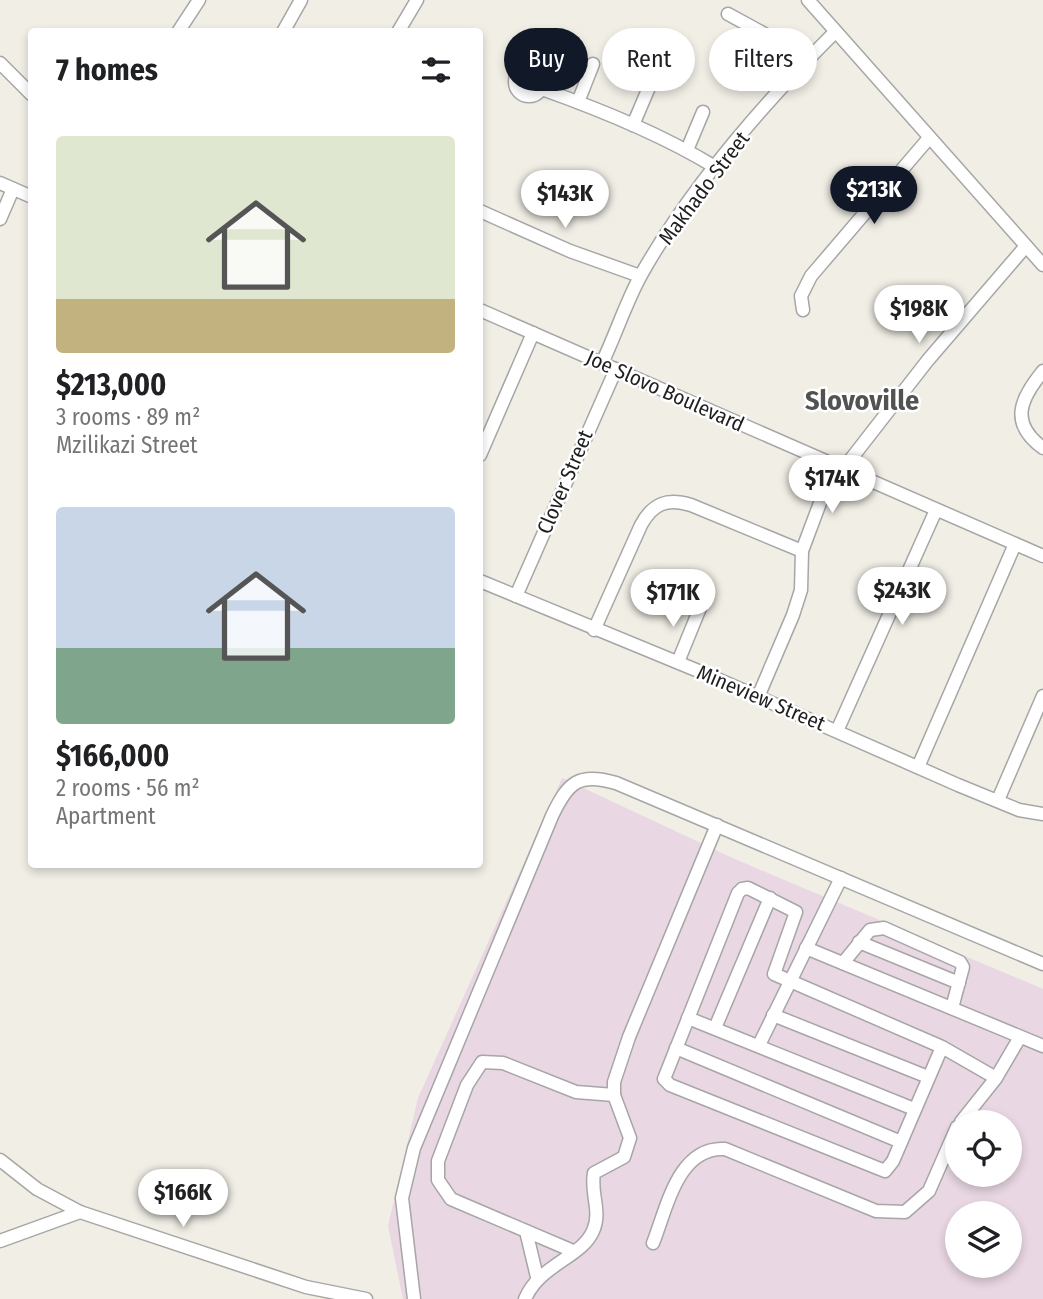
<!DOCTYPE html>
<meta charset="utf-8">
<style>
body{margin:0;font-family:"Fira Sans Condensed",sans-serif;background:#f6f6f6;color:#202124;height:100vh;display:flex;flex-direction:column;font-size:26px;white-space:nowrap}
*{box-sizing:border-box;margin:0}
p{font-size:23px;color:#757577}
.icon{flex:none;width:38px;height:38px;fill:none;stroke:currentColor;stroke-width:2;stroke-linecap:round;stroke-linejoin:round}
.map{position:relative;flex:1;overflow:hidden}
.panel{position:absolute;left:28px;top:28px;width:455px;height:840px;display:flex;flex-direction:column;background:#fff;border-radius:7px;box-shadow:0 4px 10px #0003}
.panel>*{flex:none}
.banner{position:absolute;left:504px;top:28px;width:434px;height:63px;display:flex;gap:14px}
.buttons{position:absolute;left:945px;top:1110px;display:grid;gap:14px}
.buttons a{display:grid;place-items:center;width:77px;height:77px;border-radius:50%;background:#fff;box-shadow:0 4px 10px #0003;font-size:35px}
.price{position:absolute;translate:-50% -60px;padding:0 16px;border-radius:24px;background:#fff;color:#222;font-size:23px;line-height:46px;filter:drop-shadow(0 2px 4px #0008)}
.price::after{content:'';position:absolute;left:50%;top:42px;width:21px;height:16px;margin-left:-10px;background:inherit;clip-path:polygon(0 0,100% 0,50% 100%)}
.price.selected{background:#111827;color:#fff}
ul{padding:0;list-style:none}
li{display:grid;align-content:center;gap:14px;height:371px;padding:0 28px}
li span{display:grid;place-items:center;height:217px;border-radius:7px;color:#555}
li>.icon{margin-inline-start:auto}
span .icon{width:126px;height:126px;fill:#fffc;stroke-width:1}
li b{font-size:30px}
h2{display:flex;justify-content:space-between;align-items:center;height:84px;padding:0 28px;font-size:30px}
.chip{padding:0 24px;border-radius:32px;background:#fff;box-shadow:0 4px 10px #0003;font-size:24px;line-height:63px}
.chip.selected{background:#111827;color:#fff}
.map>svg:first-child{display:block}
</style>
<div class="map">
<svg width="1043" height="1299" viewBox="0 0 1043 1299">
<rect width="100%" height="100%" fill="#f0eee5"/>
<path fill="#e9d7e3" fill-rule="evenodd" d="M562 778 737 860 1043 989V1299H403L388 1226 418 1098ZM957 1122H1010V1174H957ZM957 1213H1010V1265H957Z"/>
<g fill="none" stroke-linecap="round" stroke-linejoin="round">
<defs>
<g id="minor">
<polyline points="808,0 1043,265"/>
<polyline points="728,14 770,37 802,65"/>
<polyline points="178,32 199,0"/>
<polyline points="283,32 301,0"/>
<polyline points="398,32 417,0"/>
<polyline points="0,63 32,95"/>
<circle cx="529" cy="82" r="14"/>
<path d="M542 89C601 110 661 134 715 167"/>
<polyline points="578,102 593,64"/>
<polyline points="633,125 650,85"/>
<polyline points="687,150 703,112"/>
<polyline points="0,183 32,197"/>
<polyline points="480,211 570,251 640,276"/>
<polyline points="0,219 13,189"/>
<polyline points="480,310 1043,556"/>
<polyline points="803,310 801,296 811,276 929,138"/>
<path d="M602 363C616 334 626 302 641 275 691 186 763 104 835 32"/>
<path d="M1043 371C1020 399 1009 423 1043 448"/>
<polyline points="480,455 533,333"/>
<polyline points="480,581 713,677 958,785 1019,810 1043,814"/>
<polyline points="516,596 616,369"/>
<path d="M594 630 641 525C653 503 667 498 691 505L802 551"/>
<polyline points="678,662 700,608"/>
<polyline points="758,697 793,615 801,590 802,551 823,495 928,360 1026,246"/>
<polyline points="837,731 936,510"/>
<polyline points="918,767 1015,544"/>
<polyline points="998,800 1043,696"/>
<polyline points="859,942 959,983"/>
<polyline points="806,948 1043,1046"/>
<polyline points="843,963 870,930 884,928 960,962 963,967 952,1008"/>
<polyline points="773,1015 928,1077"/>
<polyline points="688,1018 914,1109"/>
<polyline points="715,1028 770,898"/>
<polyline points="759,1045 841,878"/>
<polyline points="942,1047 893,1161 885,1171 670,1085 664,1079 738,893 742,889 748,888 796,912 774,974 942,1047 996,1078"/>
<polyline points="676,1048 901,1142"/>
<polyline points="961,1122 996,1078 1020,1037"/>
<polyline points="0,1160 37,1189 80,1212 306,1287 366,1299"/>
<polyline points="526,1231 537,1277"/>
<polyline points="0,1241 80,1212"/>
<path d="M653 1243C667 1208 678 1146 725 1149L876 1211 905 1212 929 1191 957 1127"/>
<polyline points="573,1251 451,1199 438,1180 438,1161 467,1085 482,1062 503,1063 576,1092 614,1095"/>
<path d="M414 1299 402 1198 414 1148 552 816C568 782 579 772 616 783L1043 964"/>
<path d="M525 1299C540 1264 581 1258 593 1231 602 1211 590 1194 594 1173L624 1157 630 1138 614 1095V1082L629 1037 717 825"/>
</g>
</defs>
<use href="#minor" stroke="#a6a6a6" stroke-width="15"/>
<use href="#minor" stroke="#fff" stroke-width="12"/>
</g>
<g text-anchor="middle" stroke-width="5" stroke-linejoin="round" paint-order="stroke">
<g font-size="21" fill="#1f1f1f" stroke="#fff">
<text transform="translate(704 188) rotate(-53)" y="7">Makhado Street</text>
<text transform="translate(665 391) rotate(24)" y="7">Joe Slovo Boulevard</text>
<text transform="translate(565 482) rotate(-67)" y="7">Clover Street</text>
<text transform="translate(761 698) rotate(23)" y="7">Mineview Street</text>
</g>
<g font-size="28" font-weight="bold" fill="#525252" stroke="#fff">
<text x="862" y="410">Slovoville</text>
</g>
</g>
</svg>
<div class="buttons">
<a><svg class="icon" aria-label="locate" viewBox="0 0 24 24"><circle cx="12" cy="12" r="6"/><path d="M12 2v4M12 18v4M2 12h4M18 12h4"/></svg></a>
<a><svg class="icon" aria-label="layers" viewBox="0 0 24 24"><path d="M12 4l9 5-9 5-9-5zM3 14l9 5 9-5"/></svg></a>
</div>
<b class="price selected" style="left:874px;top:226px">$213K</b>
<b class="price" style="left:565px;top:230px">$143K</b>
<b class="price" style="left:919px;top:345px">$198K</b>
<b class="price" style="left:832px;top:515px">$174K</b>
<b class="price" style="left:902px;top:627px">$243K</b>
<b class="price" style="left:673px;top:629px">$171K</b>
<b class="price" style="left:183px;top:1229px">$166K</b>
<div class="banner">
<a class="chip selected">Buy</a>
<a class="chip">Rent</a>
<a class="chip">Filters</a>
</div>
<section class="panel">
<h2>7 homes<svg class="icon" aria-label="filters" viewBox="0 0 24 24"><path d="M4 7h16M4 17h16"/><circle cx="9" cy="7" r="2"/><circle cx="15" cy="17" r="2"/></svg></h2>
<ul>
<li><span style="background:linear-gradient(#dfe7d0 75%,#c2b280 0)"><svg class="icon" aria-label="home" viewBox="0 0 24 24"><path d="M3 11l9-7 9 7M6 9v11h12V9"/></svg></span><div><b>$213,000</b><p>3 rooms · 89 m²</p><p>Mzilikazi Street</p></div></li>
<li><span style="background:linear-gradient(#c9d6e8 65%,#7fa58c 0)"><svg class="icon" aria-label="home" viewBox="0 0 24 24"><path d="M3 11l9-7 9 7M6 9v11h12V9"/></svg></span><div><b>$166,000</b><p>2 rooms · 56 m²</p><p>Apartment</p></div></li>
</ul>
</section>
</div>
